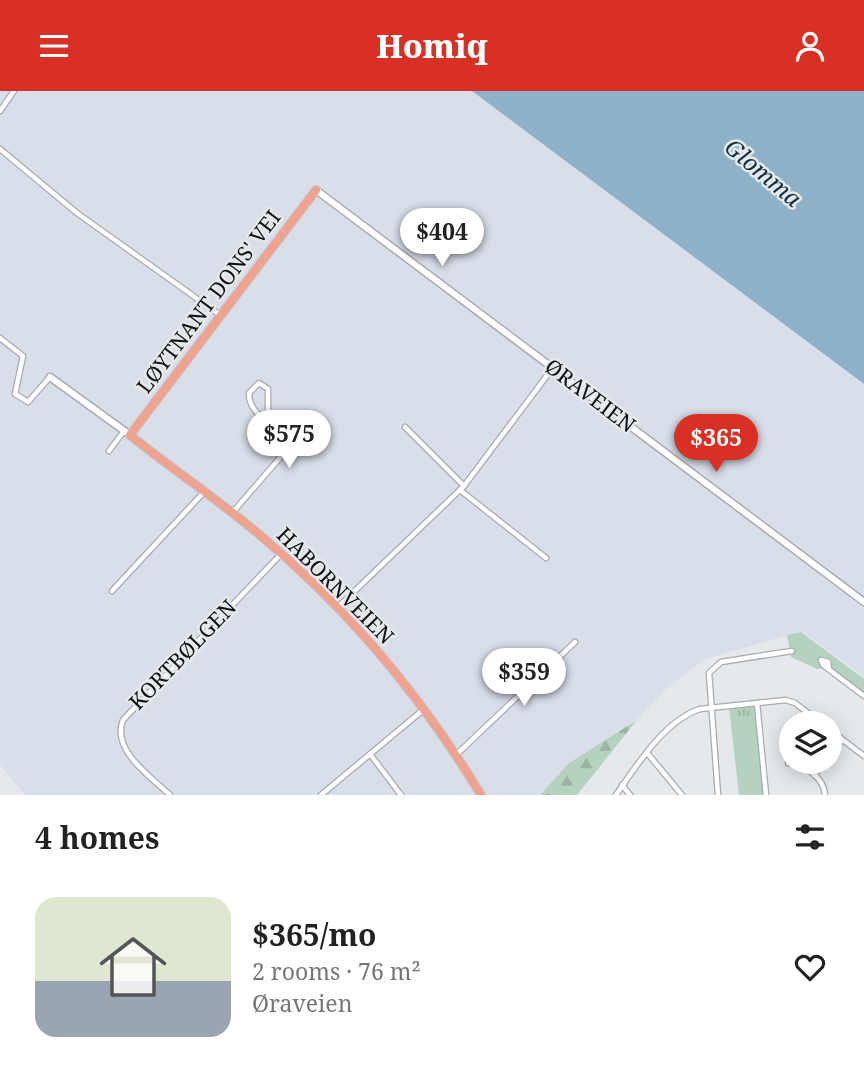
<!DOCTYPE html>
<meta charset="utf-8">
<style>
body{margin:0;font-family:"Noto Serif",serif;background:#f6f6f6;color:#222;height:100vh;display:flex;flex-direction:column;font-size:26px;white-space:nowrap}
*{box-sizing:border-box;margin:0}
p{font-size:23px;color:#767676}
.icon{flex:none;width:38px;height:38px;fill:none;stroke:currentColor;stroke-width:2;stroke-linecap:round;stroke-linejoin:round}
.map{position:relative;height:704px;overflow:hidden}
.drawer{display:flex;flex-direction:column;background:#fff;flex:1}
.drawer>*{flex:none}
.fabs{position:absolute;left:779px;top:620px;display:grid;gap:14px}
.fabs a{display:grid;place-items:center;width:63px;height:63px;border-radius:50%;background:#fff;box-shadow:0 4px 18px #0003;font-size:35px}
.price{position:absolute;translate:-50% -60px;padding:0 16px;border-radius:24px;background:#fff;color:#222;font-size:23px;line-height:46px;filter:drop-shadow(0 2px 4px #0008)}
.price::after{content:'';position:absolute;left:50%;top:42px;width:21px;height:16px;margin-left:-10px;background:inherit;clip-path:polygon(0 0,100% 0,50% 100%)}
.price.on{background:#d93025;color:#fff}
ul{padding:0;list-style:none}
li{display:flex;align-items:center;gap:21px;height:175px;padding:0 35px}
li+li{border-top:2px solid #e0e0e0}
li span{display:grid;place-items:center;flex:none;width:196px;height:140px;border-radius:21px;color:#555}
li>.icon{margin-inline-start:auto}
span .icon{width:84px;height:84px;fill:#fffc;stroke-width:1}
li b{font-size:30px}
h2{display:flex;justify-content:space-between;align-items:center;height:84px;padding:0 35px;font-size:30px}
header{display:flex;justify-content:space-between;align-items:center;height:91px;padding:0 35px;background:#d93025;color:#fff;font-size:32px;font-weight:800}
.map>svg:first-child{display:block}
</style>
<header><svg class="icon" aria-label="menu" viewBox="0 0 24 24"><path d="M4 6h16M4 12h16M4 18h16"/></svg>Homiq<svg class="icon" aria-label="person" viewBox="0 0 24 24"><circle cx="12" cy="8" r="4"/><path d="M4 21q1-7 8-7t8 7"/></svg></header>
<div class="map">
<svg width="864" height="704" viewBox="0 0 864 704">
<defs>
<pattern id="forest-firs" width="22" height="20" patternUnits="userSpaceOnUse" patternTransform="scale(1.75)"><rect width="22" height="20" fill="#b5d1bf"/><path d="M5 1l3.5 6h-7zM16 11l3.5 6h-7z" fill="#9bb2a3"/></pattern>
<pattern id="park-tufts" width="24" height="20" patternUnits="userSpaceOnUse" patternTransform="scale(1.75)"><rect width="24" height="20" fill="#b5d1bf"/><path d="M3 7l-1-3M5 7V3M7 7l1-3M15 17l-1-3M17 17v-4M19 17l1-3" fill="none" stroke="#9bb2a3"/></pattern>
</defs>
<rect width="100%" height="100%" fill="#e6e9ec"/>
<polygon fill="#d8dfe9" points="0,0 472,0 864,293 864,586 802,540 705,568 666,598 637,629 569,672 540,704 25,704 0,674"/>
<g fill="#b5d1bf">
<polygon points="801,541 864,588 864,603 831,578 827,567 822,566 819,570 824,577 817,578 791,566 787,544"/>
<polygon points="756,613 766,704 739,704 729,616"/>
</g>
<polygon fill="url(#forest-firs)" points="637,629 577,704 540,704 569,672"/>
<path fill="url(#park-tufts)" d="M755 615 760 649C741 643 735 636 732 617Z"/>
<polygon fill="#8db2c8" points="472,0 864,0 864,293"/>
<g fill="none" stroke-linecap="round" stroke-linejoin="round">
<defs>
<g id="minor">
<polyline points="0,20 14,0"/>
<polyline points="0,58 77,122 220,224"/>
<polyline points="0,247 23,265 15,303 28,311 50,286"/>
<polyline points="405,336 464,395"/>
<polyline points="109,360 124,340"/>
<polyline points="460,399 546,467"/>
<path d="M233 421 291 354C281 336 248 326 249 302L259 292 268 298V331"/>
<polyline points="112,500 204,401"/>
<polyline points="338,516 464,395 552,278"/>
<polyline points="829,578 828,571 821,569 823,574 864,605"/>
<polyline points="757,612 766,704"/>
<polyline points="830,639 864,665"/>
<polyline points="370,663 401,704"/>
<polyline points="648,663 682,704"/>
<polyline points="456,664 575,551"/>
<polyline points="830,665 842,649"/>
<path d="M788 672C805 673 824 687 825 704"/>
<polyline points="814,684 825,670"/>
<polyline points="622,694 630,704"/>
<path d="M170 704C151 686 111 659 123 629L281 463"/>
<polyline points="321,704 423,619"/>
<path d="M616 704C637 674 664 630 700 618L786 609 795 612 821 632"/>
<polyline points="718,704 709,582 721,571 792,560"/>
</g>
<g id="tertiary">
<polyline points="316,99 864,511"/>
<polyline points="50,286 130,344"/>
</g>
<path id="trunk" d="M316 99 130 344C173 379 219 409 261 445 348 518 422 606 481 704"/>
</defs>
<use href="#minor" stroke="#a8abae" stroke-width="7"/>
<use href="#tertiary" stroke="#a8abae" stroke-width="9"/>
<use href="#trunk" stroke="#c6c6c6" stroke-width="10"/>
<use href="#minor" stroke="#fff" stroke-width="4.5"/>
<use href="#tertiary" stroke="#fff" stroke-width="6"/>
<use href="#trunk" stroke="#efa290" stroke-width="8"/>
</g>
<g text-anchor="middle" stroke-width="5" stroke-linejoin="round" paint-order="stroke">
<g font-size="21" fill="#101112" stroke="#e6e9ec">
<text transform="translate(209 211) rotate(-53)" y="7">LØYTNANT DONS' VEI</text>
<text transform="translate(590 305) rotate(37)" y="7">ØRAVEIEN</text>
<text transform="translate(335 495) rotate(45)" y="7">HABORNVEIEN</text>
<text transform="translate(183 564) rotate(-46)" y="7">KORTBØLGEN</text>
</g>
<g font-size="23" font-style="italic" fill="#0e2f40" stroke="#e6e9ec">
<text transform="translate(763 82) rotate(40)" y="8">Glomma</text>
</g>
</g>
</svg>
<div class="fabs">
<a><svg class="icon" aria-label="layers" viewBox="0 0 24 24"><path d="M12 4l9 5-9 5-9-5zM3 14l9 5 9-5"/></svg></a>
</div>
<b class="price" style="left:442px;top:177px">$404</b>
<b class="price" style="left:289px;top:379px">$575</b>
<b class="price on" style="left:716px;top:383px">$365</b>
<b class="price" style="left:524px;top:617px">$359</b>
</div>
<section class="drawer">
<h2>4 homes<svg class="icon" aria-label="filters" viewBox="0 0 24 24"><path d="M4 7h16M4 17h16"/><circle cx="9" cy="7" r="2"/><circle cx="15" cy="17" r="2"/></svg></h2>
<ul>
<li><span style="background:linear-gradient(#dfe7d0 60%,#9aa5b1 0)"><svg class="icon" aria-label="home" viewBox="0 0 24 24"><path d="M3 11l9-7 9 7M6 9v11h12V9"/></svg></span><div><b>$365/mo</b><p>2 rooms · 76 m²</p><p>Øraveien</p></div><svg class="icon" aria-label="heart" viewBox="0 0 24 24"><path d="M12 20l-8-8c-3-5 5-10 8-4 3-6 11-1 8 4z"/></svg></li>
</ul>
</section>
